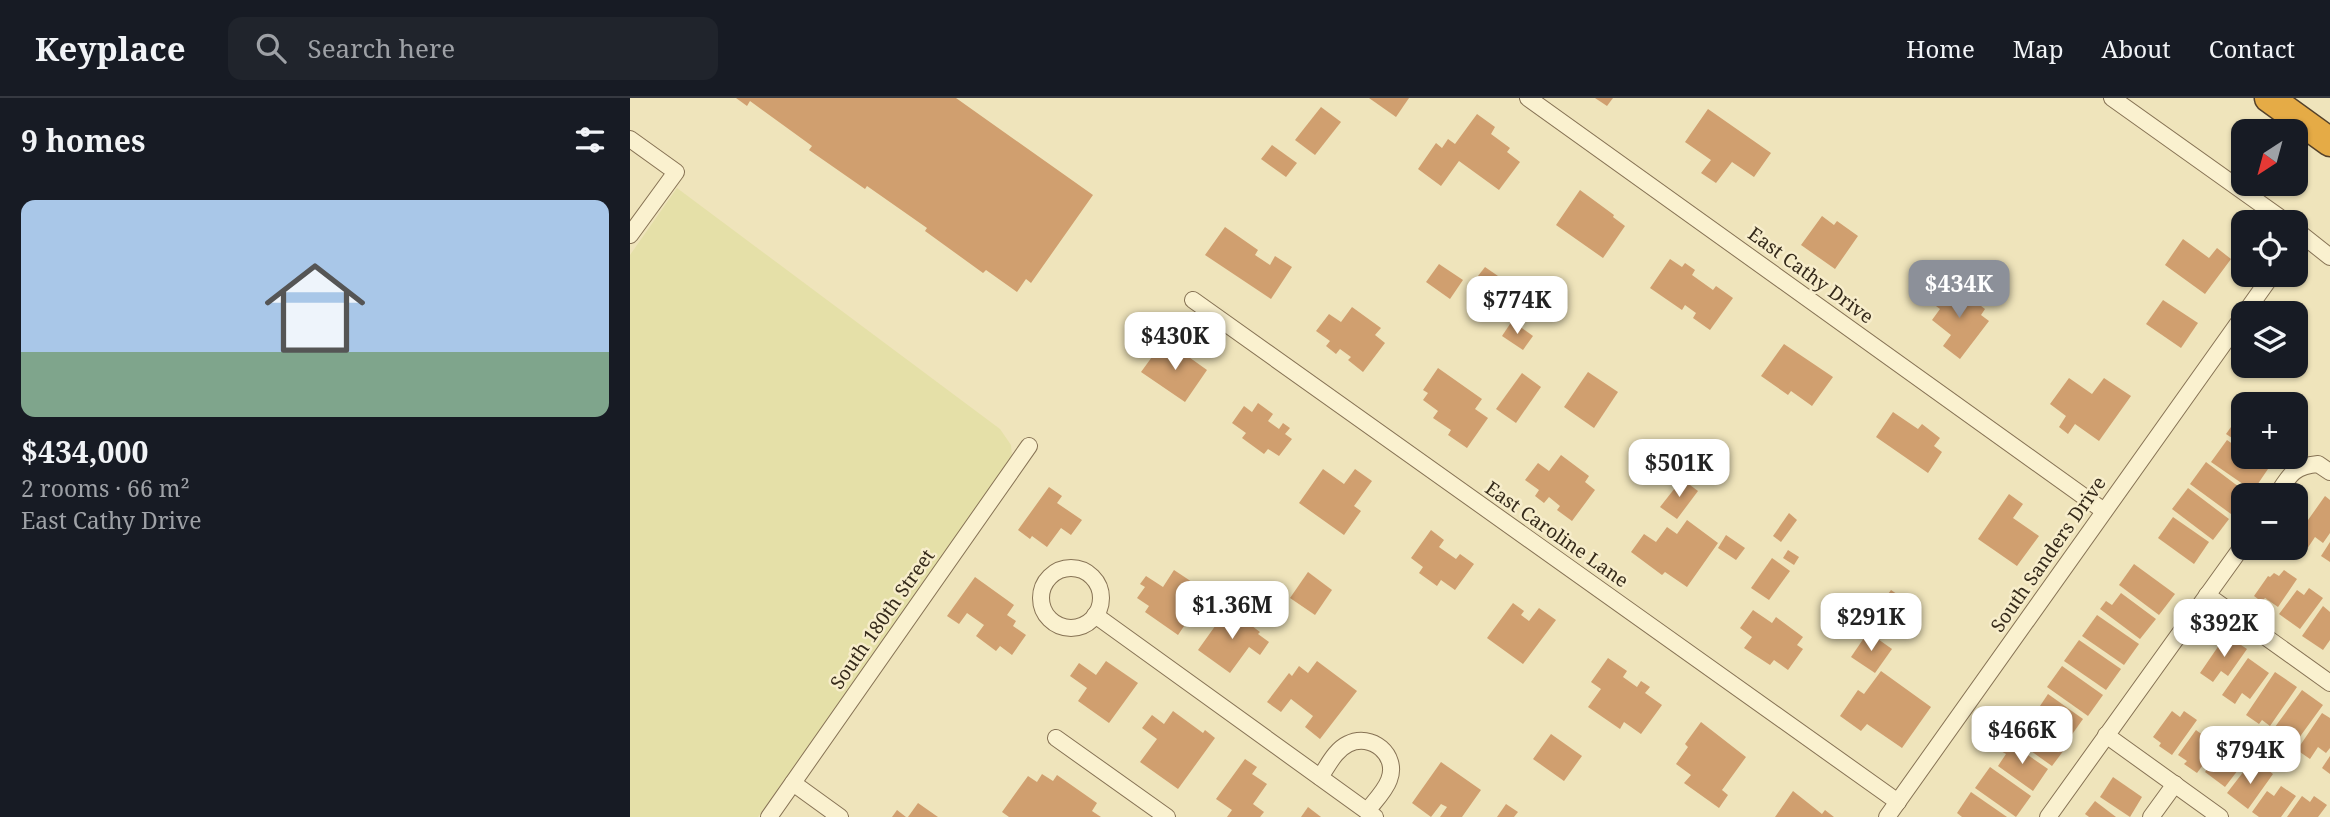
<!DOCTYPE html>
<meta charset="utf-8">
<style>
body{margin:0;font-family:"Noto Serif",serif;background:#20242c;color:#f1f3f6;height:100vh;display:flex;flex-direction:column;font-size:26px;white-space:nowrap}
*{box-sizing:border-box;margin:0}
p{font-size:23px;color:#9ea1a6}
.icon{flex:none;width:38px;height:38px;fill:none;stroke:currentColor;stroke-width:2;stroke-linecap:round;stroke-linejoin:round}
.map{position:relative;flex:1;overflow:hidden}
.drawer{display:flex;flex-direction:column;background:#171b24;width:630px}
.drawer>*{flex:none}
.needle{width:46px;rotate:216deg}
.controls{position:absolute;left:1601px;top:21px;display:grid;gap:14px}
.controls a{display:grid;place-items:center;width:77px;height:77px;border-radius:14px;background:#171b24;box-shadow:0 2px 5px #0004;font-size:35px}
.price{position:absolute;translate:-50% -60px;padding:0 16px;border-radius:14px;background:#fff;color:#222;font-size:23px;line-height:46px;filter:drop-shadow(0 2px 4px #0008)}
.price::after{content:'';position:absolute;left:50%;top:42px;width:21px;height:16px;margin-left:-10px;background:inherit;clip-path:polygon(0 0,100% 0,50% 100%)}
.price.active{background:#8c9099;color:#fff}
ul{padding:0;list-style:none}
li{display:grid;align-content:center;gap:14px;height:371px;padding:0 21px}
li+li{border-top:2px solid #363941}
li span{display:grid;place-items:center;height:217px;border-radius:14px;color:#555}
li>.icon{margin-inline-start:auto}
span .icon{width:126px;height:126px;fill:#fffc;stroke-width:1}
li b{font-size:30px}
h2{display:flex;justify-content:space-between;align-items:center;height:84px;padding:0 21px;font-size:30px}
header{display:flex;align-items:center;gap:42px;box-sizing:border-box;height:98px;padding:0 35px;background:#171b24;border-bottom:2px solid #363941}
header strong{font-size:33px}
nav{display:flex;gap:38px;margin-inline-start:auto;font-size:24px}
.search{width:490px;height:63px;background:#20242c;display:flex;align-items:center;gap:18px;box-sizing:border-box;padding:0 24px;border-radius:14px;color:#9ea1a6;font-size:26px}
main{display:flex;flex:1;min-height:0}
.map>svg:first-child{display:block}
</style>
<header>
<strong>Keyplace</strong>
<div class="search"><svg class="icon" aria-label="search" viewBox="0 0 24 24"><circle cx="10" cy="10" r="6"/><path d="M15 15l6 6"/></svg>Search here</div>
<nav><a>Home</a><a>Map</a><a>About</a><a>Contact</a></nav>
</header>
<main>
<section class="drawer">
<h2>9 homes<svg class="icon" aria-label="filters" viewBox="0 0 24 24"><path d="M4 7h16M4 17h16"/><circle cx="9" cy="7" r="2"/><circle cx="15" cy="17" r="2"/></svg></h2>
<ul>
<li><span style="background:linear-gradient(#a9c7e8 70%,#7fa58c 0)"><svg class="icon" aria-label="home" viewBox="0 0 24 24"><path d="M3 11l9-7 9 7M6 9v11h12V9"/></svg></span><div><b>$434,000</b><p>2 rooms · 66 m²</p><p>East Cathy Drive</p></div></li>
</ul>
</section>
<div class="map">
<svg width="1700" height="719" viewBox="0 0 1700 719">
<rect width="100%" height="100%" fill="#efe4bb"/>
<polygon fill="#e5e0a8" points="47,90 370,331 381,347 382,359 128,719 0,719 0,157"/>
<g fill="#d09f6f">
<polygon points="106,0 326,0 463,97 401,185 396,181 387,194 356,172 353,175 295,133 297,130 237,88 235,91 179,52 182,48 120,3 117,8"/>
<polygon points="739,0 779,0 766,19"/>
<polygon points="965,0 983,0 977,8"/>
<polygon points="691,9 711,24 685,57 665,42"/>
<polygon points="1078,11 1141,55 1124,79 1102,64 1086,85 1071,75 1081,62 1055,44"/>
<polygon points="847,16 865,29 861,36 880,50 877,54 890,64 869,92 829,63 811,88 788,71 806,45 812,50 818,41 825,46"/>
<polygon points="642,47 667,65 656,79 631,61"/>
<polygon points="950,92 984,117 983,119 995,128 973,160 926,127"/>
<polygon points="1192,118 1204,127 1207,123 1228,138 1205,171 1171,147"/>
<polygon points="595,129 628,152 625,157 640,167 645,158 662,169 641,201 575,157"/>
<polygon points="1553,141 1579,160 1587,150 1601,161 1575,196 1535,167"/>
<polygon points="1040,161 1052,169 1055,165 1065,172 1062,177 1083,192 1086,188 1103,200 1080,232 1063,220 1066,215 1055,207 1052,212 1020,190"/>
<polygon points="809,166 833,182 820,201 796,184"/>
<polygon points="855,169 881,187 874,196 848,178"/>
<polygon points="1314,189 1321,195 1326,189 1355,211 1351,217 1359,223 1330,261 1313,248 1321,237 1302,222 1310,211 1302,205"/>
<polygon points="1533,202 1568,225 1551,250 1516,226"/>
<polygon points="722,209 751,230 745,237 755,245 733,274 718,262 721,259 710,251 706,256 696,248 700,243 686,233 699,216 711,224"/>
<polygon points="882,223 903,238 893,252 872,238"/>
<polygon points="1154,246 1203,279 1182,308 1161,293 1158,297 1131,278"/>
<polygon points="542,247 577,272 555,304 511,274 530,248 538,253"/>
<polygon points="808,270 852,301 845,311 858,320 837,350 818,337 821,332 803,320 808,313 793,302 798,295 793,292"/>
<polygon points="958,274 988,294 964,330 934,309"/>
<polygon points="892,275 911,289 886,325 866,311"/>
<polygon points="1439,280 1462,296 1474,280 1501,298 1469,343 1445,326 1438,336 1429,329 1436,318 1420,306"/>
<polygon points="628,305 643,316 638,323 649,331 653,325 660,330 655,336 662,341 649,358 638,351 634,356 612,340 616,335 602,325 614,308 622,314"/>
<polygon points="1263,314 1288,331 1292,326 1310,340 1304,348 1312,354 1298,375 1246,339"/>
<polygon points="1611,315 1614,316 1614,348 1596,336"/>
<polygon points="1597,342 1614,354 1614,359 1621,359 1638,371 1623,393 1581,364"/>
<polygon points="931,357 959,378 955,384 965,392 942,423 927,412 930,408 919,399 914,405 905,398 909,392 895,382 908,365 919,373"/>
<polygon points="1576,364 1617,395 1601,416 1560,386"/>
<polygon points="693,371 714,386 725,371 742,383 724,408 731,413 714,437 669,405"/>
<polygon points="1052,381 1068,393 1047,421 1030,409"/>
<polygon points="419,389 432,398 427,405 452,422 441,437 431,430 417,449 402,438 400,441 388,432"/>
<polygon points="1558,390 1599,421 1583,442 1542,411"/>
<polygon points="1379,396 1393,406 1383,420 1409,438 1387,468 1348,441"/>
<polygon points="1695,398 1700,402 1700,435 1693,445 1685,439 1677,451 1666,443 1666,439"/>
<polygon points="1159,415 1167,422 1151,444 1143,438"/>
<polygon points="1543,419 1579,444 1564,466 1528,440"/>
<polygon points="1057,422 1088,445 1057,489 1035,474 1032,477 1001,454 1014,436 1026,444 1037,429 1047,436"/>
<polygon points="801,432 814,442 809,449 826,461 830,456 844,466 825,492 811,482 807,488 789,475 793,469 781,460"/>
<polygon points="1096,437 1115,450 1106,462 1088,450"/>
<polygon points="1700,444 1700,464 1691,458"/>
<polygon points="1158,452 1169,459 1164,467 1153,460"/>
<polygon points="1142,460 1160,473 1139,502 1121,490"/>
<polygon points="1504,466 1545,496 1529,517 1489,487"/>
<polygon points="544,472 577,494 548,537 515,514 519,508 507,500 515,489 510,486 516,478 533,489"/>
<polygon points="1654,472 1667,481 1648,509 1635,500 1632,504 1624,498 1638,478 1640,479 1644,475 1649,478"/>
<polygon points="678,474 702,492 685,517 660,500"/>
<polygon points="345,479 384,507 377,517 386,523 383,528 396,537 382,557 370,548 366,553 346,538 354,527 337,515 329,526 317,518"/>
<polygon points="1679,490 1693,500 1670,531 1649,516 1667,492 1674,497"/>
<polygon points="1261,492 1284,508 1264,536 1241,520"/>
<polygon points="1491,495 1526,521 1510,541 1470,511 1476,503 1482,507"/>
<polygon points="883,505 894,513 891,517 899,523 909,510 926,522 893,566 857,540"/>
<polygon points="1693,508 1700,514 1700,542 1693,552 1672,538"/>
<polygon points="598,510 630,534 628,536 639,544 630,557 619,549 600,575 568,552"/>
<polygon points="1123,512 1142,525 1146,519 1173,539 1167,547 1173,551 1158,572 1144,562 1140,567 1114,550 1122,539 1110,530"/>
<polygon points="1467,517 1509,546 1494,567 1452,538"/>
<polygon points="1238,534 1262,551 1245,575 1221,559"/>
<polygon points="1596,537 1617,551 1598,578 1591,573 1583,584 1570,575"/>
<polygon points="1449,542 1491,571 1476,592 1434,563"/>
<polygon points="978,560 997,573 993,579 1007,589 1011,583 1020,589 1015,595 1032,607 1011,636 994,624 990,631 958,609 971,591 961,584"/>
<polygon points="1618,560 1639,575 1620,601 1612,595 1605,606 1592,597"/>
<polygon points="476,563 508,585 479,625 448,603 457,590 440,578 449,565 466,577"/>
<polygon points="687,563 727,593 690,641 675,629 683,618 661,601 651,614 637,604 659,575 662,578 669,568 678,575"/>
<polygon points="1432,568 1473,597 1458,618 1417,589"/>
<polygon points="1251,573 1301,609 1272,650 1237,626 1231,633 1210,618 1228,592 1234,596"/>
<polygon points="1645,574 1667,589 1640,628 1632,622 1629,626 1616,617"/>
<polygon points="1672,592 1693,607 1666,644 1658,639 1655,643 1642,633"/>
<polygon points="1418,596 1453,621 1438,642 1404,617"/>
<polygon points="543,613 573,635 575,632 585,640 548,691 510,664 527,641 512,630 522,617 534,626"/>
<polygon points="1542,613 1550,619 1554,613 1567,622 1542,657 1529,648 1531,645 1523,639"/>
<polygon points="1692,615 1700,620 1700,650 1696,655 1688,649 1680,661 1667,652"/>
<polygon points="1396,618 1437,648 1422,668 1381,639"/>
<polygon points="1071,624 1116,659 1092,692 1098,697 1089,710 1054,685 1061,677 1046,666 1058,649 1055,646"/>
<polygon points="1580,631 1593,640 1567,675 1554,666 1557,663 1548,657 1566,632 1574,638"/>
<polygon points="921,636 952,658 934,683 903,661"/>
<polygon points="1376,642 1418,671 1403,693 1368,668 1376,656 1369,652"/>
<polygon points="1605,649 1618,659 1595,689 1575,674 1593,650 1600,655"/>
<polygon points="1700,658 1700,676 1692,670"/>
<polygon points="615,661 627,669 622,676 637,686 623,706 634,714 630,719 597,719 602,712 586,701"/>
<polygon points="811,664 851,692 832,719 810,719 817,709 811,706 801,719 782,705"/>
<polygon points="1630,666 1643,676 1618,711 1597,695 1614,673 1621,678"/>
<polygon points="1360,669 1401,698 1386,719 1345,690"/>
<polygon points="412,676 423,683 427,677 467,705 462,713 471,719 379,719 372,714 398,678 407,684"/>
<polygon points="1483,679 1512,699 1500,719 1470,699"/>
<polygon points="1651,688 1666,698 1651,719 1629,719 1622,714 1637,693 1644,698"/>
<polygon points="1163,693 1192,716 1195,712 1204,719 1145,719"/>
<polygon points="1341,694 1377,719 1332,719 1327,715"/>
<polygon points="1672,698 1680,704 1684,698 1697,707 1688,719 1657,719"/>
<polygon points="1465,703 1486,719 1459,719 1455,716"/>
<polygon points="288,705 308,719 278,719"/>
<polygon points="876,706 888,714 884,719 867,719"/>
<polygon points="678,709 691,719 671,719"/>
<polygon points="267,712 276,719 262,719"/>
</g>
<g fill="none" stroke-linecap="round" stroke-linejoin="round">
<defs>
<g id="minor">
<polyline points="898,0 1474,413"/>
<polyline points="1482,0 1656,124"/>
<polyline points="0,41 46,74 0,137"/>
<polyline points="1666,132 1700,159"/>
<polyline points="563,202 1268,704"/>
<polyline points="1615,215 1642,177"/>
<path d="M1647 397C1659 378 1663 368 1688 366L1700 374"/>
<circle cx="441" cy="500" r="30"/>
<polyline points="1577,497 1700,585"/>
<polyline points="465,517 745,719"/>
<polyline points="1476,637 1590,719"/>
<polyline points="426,640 537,719"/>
<path d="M690 679C698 668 705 652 718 646 741 634 769 657 759 682 755 693 744 704 737 713"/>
<polyline points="163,685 210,719"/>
<polyline points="139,719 399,348"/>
<polyline points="1257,719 1614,217"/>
<polyline points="1418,719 1614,446"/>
<polyline points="1521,719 1545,686"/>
</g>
<polyline id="motorway" points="1639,0 1700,44"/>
</defs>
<use href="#minor" stroke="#877355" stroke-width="18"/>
<use href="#motorway" stroke="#54412a" stroke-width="31"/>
<use href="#minor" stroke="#faf1cf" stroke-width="16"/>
<use href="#motorway" stroke="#e5ab46" stroke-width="28"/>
</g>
<g text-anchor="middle" stroke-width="5" stroke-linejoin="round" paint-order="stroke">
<g font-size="19" fill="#352a1a" stroke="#f7edcb">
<text transform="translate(1181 177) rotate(36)" y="7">East Cathy Drive</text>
<text transform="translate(927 436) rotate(35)" y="7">East Caroline Lane</text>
<text transform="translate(1418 456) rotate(-55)" y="7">South Sanders Drive</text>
<text transform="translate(252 521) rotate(-55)" y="7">South 180th Street</text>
</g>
</g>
</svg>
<div class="controls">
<a><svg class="needle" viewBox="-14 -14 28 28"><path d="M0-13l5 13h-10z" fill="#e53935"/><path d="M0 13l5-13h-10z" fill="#9ea1a6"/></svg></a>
<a><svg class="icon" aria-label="locate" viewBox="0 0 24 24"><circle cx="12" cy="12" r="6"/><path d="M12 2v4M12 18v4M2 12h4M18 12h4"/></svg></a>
<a><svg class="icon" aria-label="layers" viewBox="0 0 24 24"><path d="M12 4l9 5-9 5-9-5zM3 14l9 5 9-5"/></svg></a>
<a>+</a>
<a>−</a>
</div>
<b class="price active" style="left:1329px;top:222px">$434K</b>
<b class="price" style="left:887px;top:238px">$774K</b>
<b class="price" style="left:545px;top:274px">$430K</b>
<b class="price" style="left:1049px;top:401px">$501K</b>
<b class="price" style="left:602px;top:543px">$1.36M</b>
<b class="price" style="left:1241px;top:555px">$291K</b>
<b class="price" style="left:1594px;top:561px">$392K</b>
<b class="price" style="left:1392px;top:668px">$466K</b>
<b class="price" style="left:1620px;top:688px">$794K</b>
</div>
</main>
